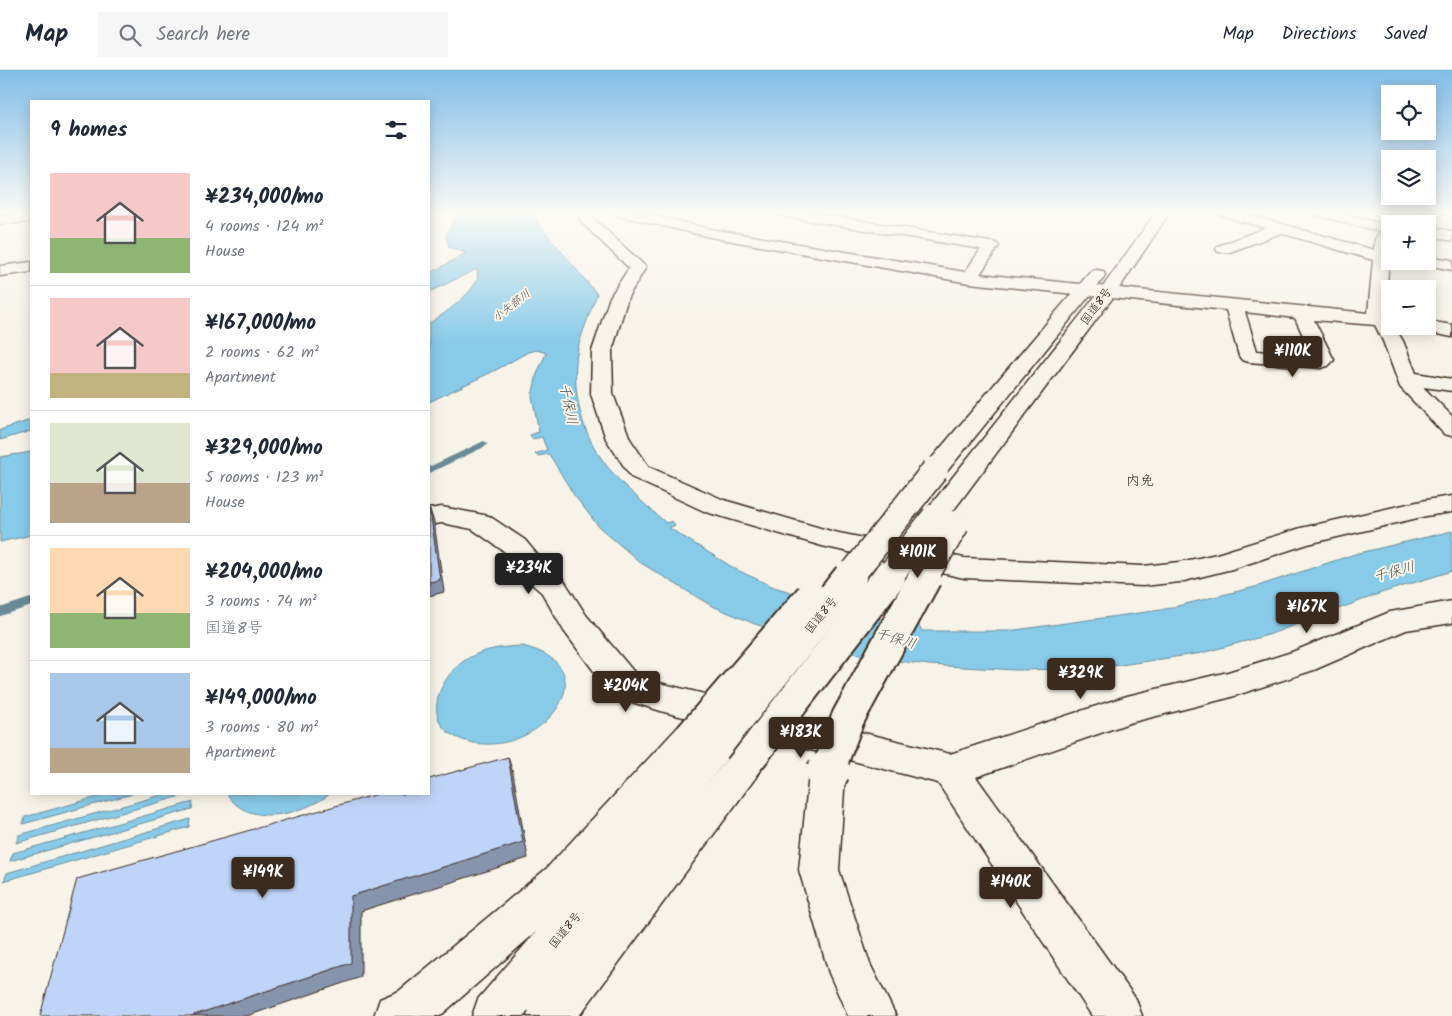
<!DOCTYPE html>
<meta charset="utf-8">
<style>
body{margin:0;font-family:Kalam,"Klee One",sans-serif;background:#f6f6f7;color:#1f2937;height:100vh;display:flex;flex-direction:column;font-size:19px;white-space:nowrap}
*{box-sizing:border-box;margin:0}
p{font-size:16px;color:#747a83}
.icon{flex:none;width:28px;height:28px;fill:none;stroke:currentColor;stroke-width:2;stroke-linecap:round;stroke-linejoin:round}
.map{position:relative;flex:1;overflow:hidden}
.panel{position:absolute;left:30px;top:30px;width:400px;height:695px;display:flex;flex-direction:column;background:#fff;border-radius:0px;box-shadow:0 2px 12px #0003}
.panel>*{flex:none}
.fabs{position:absolute;left:1381px;top:15px;display:grid;gap:10px}
.fabs a{display:grid;place-items:center;width:55px;height:55px;border-radius:0px;background:#fff;box-shadow:0 2px 12px #0003;font-size:25px}
.price{position:absolute;translate:-50% -42px;padding:0 11px;border-radius:5px;background:#3b2a1e;color:#fff;font-size:16px;line-height:32px;filter:drop-shadow(0 1px 2px #0008)}
.price::after{content:'';position:absolute;left:50%;top:30px;width:15px;height:11px;margin-left:-8px;background:inherit;clip-path:polygon(0 0,100% 0,50% 100%)}
.price.on{background:#222;color:#fff}
ul{padding:0;list-style:none}
li{display:flex;align-items:center;gap:15px;height:125px;padding:0 20px}
li+li{border-top:1px solid #e0e1e3}
li span{display:grid;place-items:center;flex:none;width:140px;height:100px;border-radius:0px;color:#555}
li>.icon{margin-inline-start:auto}
span .icon{width:60px;height:60px;fill:#fffc;stroke-width:1}
li b{font-size:21px}
h2{display:flex;justify-content:space-between;align-items:center;height:60px;padding:0 20px;font-size:21px}
header{display:flex;align-items:center;gap:30px;box-sizing:border-box;height:70px;padding:0 25px;background:#fff;border-bottom:1px solid #e0e1e3}
header strong{font-size:24px}
nav{display:flex;gap:28px;margin-inline-start:auto;font-size:18px}
.search{width:350px;height:45px;background:#f6f6f7;display:flex;align-items:center;gap:12px;box-sizing:border-box;padding:0 18px;border-radius:0px;color:#747a83;font-size:19px}
.map>svg:first-child{display:block}
</style>
<header>
<strong>Map</strong>
<div class="search"><svg class="icon" aria-label="search" viewBox="0 0 24 24"><circle cx="10" cy="10" r="6"/><path d="M15 15l6 6"/></svg>Search here</div>
<nav><a>Map</a><a>Directions</a><a>Saved</a></nav>
</header>
<div class="map">
<svg width="1452" height="946" viewBox="0 0 1452 946">
<rect width="100%" height="100%" fill="#f7f3e8"/>
<filter id="ink" filterUnits="userSpaceOnUse"><feTurbulence type="fractalNoise" baseFrequency=".02" numOctaves="2"/><feDisplacementMap in="SourceGraphic" scale="10" xChannelSelector="R" yChannelSelector="G"/><feConvolveMatrix kernelMatrix="1 2 1 2 8 2 1 2 1" color-interpolation-filters="sRGB"/></filter>
<g filter="url(#ink)">
<g fill="#88cbe9" stroke="#698b98">
<path d="M454 142H536V151L597 224C591 240 584 257 579 274 570 311 579 357 601 388 618 413 644 433 666 453L672 451 675 455 669 458 737 500 774 517 891 552 919 555 922 561H1008L1161 540 1255 517 1355 484 1452 461V501L1384 522 1268 565 1202 583 1121 595 1079 599 1015 600 929 595 876 588 820 575 755 554 710 535 641 493 599 457 574 425 549 384 537 386 535 384 547 380 542 367 532 369 530 365 539 362 532 326 537 304 546 283 537 280 528 282 496 300 429 332V253C441 247 472 224 477 210 478 207 477 201 477 199L429 222V204L466 183 449 177 446 165 457 144Z"/>
<polygon points="31,350 31,361 0,370 0,360"/>
<polygon points="31,382 31,465 0,472 0,387"/>
<path d="M522 576C620 598 531 700 458 668 421 652 438 609 464 591 481 579 501 577 522 576Z"/>
<polygon points="108,724 132,724 23,754 25,747"/>
<polygon points="165,724 188,724 16,773 19,765"/>
<path d="M227 724H330C303 744 249 759 227 724Z"/>
<polygon points="193,732 192,739 10,791 13,783"/>
<polygon points="190,749 189,757 4,811 7,803"/>
</g>
<g fill="none" stroke-linecap="round" stroke-linejoin="round">
<polyline stroke="#698b98" stroke-width="5.5" points="429,400 484,374"/>
<polyline stroke="#698b98" stroke-width="8" points="0,542 31,532"/>
<defs>
<g id="minor">
<polygon points="578,142 592,142 593,148 646,197 628,227 612,281 613,324 630,369 649,397 724,430 834,462 964,488 1143,496 1180,492 1217,484 1301,458 1426,430 1452,426 1452,442 1426,446 1308,474 1232,499 1180,512 1143,516 964,508 822,476 706,442 631,407 606,369 591,324 592,281 610,227 629,198 581,152"/>
<path d="M614 142H639L710 159 965 202 981 179 781 146 774 142H807L996 173 999 176 980 204 1368 243 1373 190 1281 163 1230 182H1218L1216 179 1218 176 1265 158 1219 145 1217 142H1239L1374 180 1375 169 1381 162 1316 145 1314 142H1337L1390 156 1386 243 1390 245V256H1394L1403 271 1416 303 1452 309V321L1423 317 1452 346V366L1444 364 1400 317 1383 271 1375 255 1314 250 1334 290 1328 296 1321 298 1249 292 1242 290 1239 286 1226 240 969 213 710 167 616 145ZM1245 242 1295 248 1312 285 1257 281Z"/>
<polygon points="1424,142 1443,142 1441,145 1419,154 1399,154 1401,151"/>
<polygon points="31,144 31,152 0,154 0,146"/>
<polygon points="1428,157 1452,161 1452,171 1428,165"/>
<polygon points="1428,186 1452,190 1452,200 1422,194 1420,191 1428,191"/>
<polygon points="31,192 31,202 0,206 0,196"/>
<polygon points="1428,251 1452,255 1452,267 1416,260 1414,256 1428,256"/>
<polygon points="442,437 489,446 525,470 544,493 563,509 586,545 639,608 950,684 1127,626 1228,602 1292,582 1390,542 1452,531 1452,553 1406,560 1314,600 1228,628 1129,653 976,707 1136,929 1142,946 1092,946 938,713 664,642 616,627 605,616 564,561 542,523 524,507 505,482 472,459 442,453 429,455 429,439"/>
</g>
<g id="highway">
<polygon points="1156,142 1170,142 1114,226 944,453 935,455 926,453 922,447 926,441 1102,218"/>
<polygon points="1097,200 1103,201 1105,205 1103,209 944,405 935,407 926,405 923,400 926,395 1091,201"/>
<polygon points="691,652 704,657 708,665 714,663 727,667 732,678 727,689 706,715 730,685 743,680 756,685 761,696 756,707 579,946 527,946 529,940 524,946 472,946 478,929 536,862 440,946 374,946 380,929 399,921 546,799 678,657"/>
<polygon points="827,688 840,693 845,704 839,800 870,894 896,946 848,946 829,903 799,800 809,704 814,693"/>
</g>
</defs>
<use href="#minor" stroke="#3b2a1e" stroke-width="3"/>
<use href="#highway" stroke="#3b2a1e" stroke-width="3"/>
<use href="#minor" fill="#f7f3e8" fill-rule="evenodd"/>
<use href="#highway" fill="#f7f3e8" fill-rule="evenodd"/>
<defs>
<g id="highway-bridge-far2">
<polyline points="849,508 935,400"/>
<polyline points="888,508 935,447"/>
<polyline points="924,508 956,454"/>
</g>
<g id="highway-bridge-far1">
<polyline points="691,667 811,528"/>
<polyline points="714,678 850,507"/>
<polyline points="743,696 889,507"/>
<polyline points="828,701 848,648 925,507"/>
</g>
<polyline id="highway-bridge" points="827,704 829,700"/>
</defs>
<use href="#highway-bridge-far2" stroke="#3b2a1e" stroke-width="29" stroke-linecap="butt"/>
<use href="#highway-bridge-far1" stroke="#3b2a1e" stroke-width="36" stroke-linecap="butt"/>
<use href="#highway-bridge" stroke="#3b2a1e" stroke-width="45" stroke-linecap="butt"/>
<use href="#highway-bridge-far2" stroke="#f7f3e8" stroke-width="26"/>
<use href="#highway-bridge-far1" stroke="#f7f3e8" stroke-width="32"/>
<use href="#highway-bridge" stroke="#f7f3e8" stroke-width="41"/>
</g>
<g fill="#8694ae" stroke="#3b2a1e">
<polygon points="430,440 434,452 444,522 429,526"/>
<polygon points="508,687 513,703 528,788 361,841 361,907 247,946 191,946 351,826"/>
</g>
<g fill="#bfd4f9" stroke="#3b2a1e">
<polygon points="429,440 430,440 440,510 429,512"/>
<polygon points="508,687 523,772 351,826 351,893 191,946 40,946 77,809 378,724 429,724 429,709"/>
</g>
</g>
<linearGradient id="sky" x2="0" y2="1"><stop stop-color="#81bde8"/><stop offset="0.52" stop-color="#fbfaf5"/><stop offset="1" stop-color="#fbfaf5" stop-opacity="0"/></linearGradient>
<rect width="1452" height="274" fill="url(#sky)"/>
<g text-anchor="middle" stroke-width="4" stroke-linejoin="round" paint-order="stroke">
<g font-size="11" font-style="italic" fill="#4e5251" stroke="#f7f3e8">
<text transform="translate(511 235) rotate(-38)" y="4">小矢部川</text>
</g>
<g font-size="12" fill="#3b2a1e" stroke="#f7f3e8">
<text transform="translate(1096 236) rotate(-53)" y="4">国道8号</text>
<text transform="translate(821 545) rotate(-51)" y="4">国道8号</text>
<text transform="translate(565 860) rotate(-51)" y="4">国道8号</text>
</g>
<g font-size="14" font-style="italic" fill="#4e5251" stroke="#f7f3e8">
<text transform="translate(569 334) rotate(78)" y="5">千保川</text>
<text transform="translate(1394 501) rotate(-15)" y="5">千保川</text>
<text transform="translate(896 568) rotate(16)" y="5">千保川</text>
</g>
<g font-size="14" fill="#3b2a1e" stroke="#f7f3e8">
<text x="1140" y="415">内免</text>
</g>
</g>
</svg>
<div class="fabs">
<a><svg class="icon" aria-label="locate" viewBox="0 0 24 24"><circle cx="12" cy="12" r="6"/><path d="M12 2v4M12 18v4M2 12h4M18 12h4"/></svg></a>
<a><svg class="icon" aria-label="layers" viewBox="0 0 24 24"><path d="M12 4l9 5-9 5-9-5zM3 14l9 5 9-5"/></svg></a>
<a>+</a>
<a>−</a>
</div>
<b class="price" style="left:1293px;top:308px">¥110K</b>
<b class="price" style="left:918px;top:509px">¥101K</b>
<b class="price on" style="left:529px;top:525px">¥234K</b>
<b class="price" style="left:1307px;top:564px">¥167K</b>
<b class="price" style="left:1081px;top:630px">¥329K</b>
<b class="price" style="left:626px;top:643px">¥204K</b>
<b class="price" style="left:801px;top:689px">¥183K</b>
<b class="price" style="left:263px;top:829px">¥149K</b>
<b class="price" style="left:1011px;top:839px">¥140K</b>
<section class="panel">
<h2>9 homes<svg class="icon" aria-label="filters" viewBox="0 0 24 24"><path d="M4 7h16M4 17h16"/><circle cx="9" cy="7" r="2"/><circle cx="15" cy="17" r="2"/></svg></h2>
<ul>
<li><span style="background:linear-gradient(#f6c9c9 65%,#8fb573 0)"><svg class="icon" aria-label="home" viewBox="0 0 24 24"><path d="M3 11l9-7 9 7M6 9v11h12V9"/></svg></span><div><b>¥234,000/mo</b><p>4 rooms · 124 m²</p><p>House</p></div></li>
<li><span style="background:linear-gradient(#f6c9c9 75%,#c2b280 0)"><svg class="icon" aria-label="home" viewBox="0 0 24 24"><path d="M3 11l9-7 9 7M6 9v11h12V9"/></svg></span><div><b>¥167,000/mo</b><p>2 rooms · 62 m²</p><p>Apartment</p></div></li>
<li><span style="background:linear-gradient(#dfe7d0 60%,#b9a48a 0)"><svg class="icon" aria-label="home" viewBox="0 0 24 24"><path d="M3 11l9-7 9 7M6 9v11h12V9"/></svg></span><div><b>¥329,000/mo</b><p>5 rooms · 123 m²</p><p>House</p></div></li>
<li><span style="background:linear-gradient(#ffd9b3 65%,#8fb573 0)"><svg class="icon" aria-label="home" viewBox="0 0 24 24"><path d="M3 11l9-7 9 7M6 9v11h12V9"/></svg></span><div><b>¥204,000/mo</b><p>3 rooms · 74 m²</p><p>国道8号</p></div></li>
<li><span style="background:linear-gradient(#a9c7e8 75%,#b9a48a 0)"><svg class="icon" aria-label="home" viewBox="0 0 24 24"><path d="M3 11l9-7 9 7M6 9v11h12V9"/></svg></span><div><b>¥149,000/mo</b><p>3 rooms · 80 m²</p><p>Apartment</p></div></li>
</ul>
</section>
</div>
